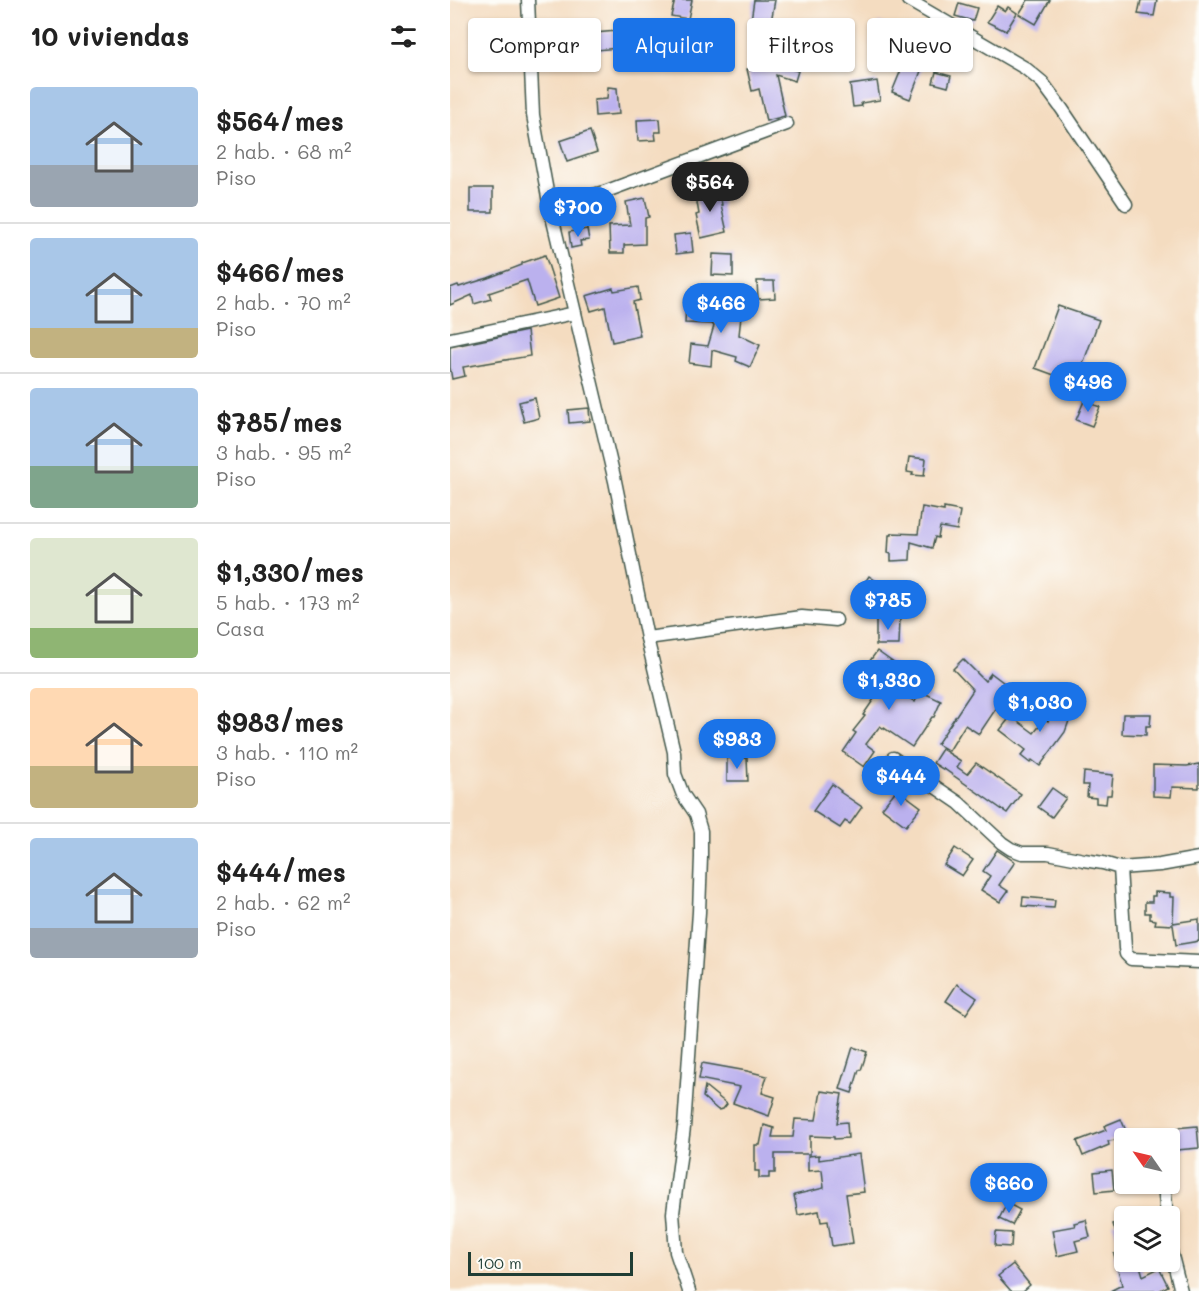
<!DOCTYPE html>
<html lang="es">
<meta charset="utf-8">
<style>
body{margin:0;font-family:Mali,sans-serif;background:#f6f6f6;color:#222;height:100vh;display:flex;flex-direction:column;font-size:22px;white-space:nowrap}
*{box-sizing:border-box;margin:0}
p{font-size:20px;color:#767676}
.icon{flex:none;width:33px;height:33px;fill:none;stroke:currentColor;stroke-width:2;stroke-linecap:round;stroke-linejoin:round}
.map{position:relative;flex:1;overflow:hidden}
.drawer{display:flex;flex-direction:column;background:#fff;width:450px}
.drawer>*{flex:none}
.top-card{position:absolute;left:18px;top:18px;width:570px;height:54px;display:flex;gap:12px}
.needle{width:39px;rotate:304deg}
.buttons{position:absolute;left:664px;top:1128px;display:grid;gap:12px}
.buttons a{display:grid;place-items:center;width:66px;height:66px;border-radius:6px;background:#fff;box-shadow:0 2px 4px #0004;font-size:30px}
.scale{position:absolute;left:18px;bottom:15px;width:165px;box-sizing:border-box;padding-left:6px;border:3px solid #1f3d34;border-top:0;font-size:16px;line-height:21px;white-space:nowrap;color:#1f3d34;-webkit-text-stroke:4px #fdfcf7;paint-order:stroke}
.price{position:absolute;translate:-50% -51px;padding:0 14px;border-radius:21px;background:#1a73e8;color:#fff;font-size:20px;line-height:39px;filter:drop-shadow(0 2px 3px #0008)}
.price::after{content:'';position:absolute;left:50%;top:36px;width:18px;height:14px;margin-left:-9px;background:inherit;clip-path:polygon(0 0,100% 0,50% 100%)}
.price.on{background:#222;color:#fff}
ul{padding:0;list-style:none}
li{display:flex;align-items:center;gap:18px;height:150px;padding:0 30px}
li+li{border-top:2px solid #e0e0e0}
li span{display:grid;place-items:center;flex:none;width:168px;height:120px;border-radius:6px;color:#555}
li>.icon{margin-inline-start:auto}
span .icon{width:72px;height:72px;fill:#fffc;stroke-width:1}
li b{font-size:26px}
h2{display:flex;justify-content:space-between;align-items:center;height:72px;padding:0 30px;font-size:26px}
.pill{padding:0 21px;border-radius:6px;background:#fff;box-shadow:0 2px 4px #0004;font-size:21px;line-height:54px}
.pill.on{background:#1a73e8;color:#fff}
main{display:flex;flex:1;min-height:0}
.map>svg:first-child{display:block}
</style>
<main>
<section class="drawer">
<h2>10 viviendas<svg class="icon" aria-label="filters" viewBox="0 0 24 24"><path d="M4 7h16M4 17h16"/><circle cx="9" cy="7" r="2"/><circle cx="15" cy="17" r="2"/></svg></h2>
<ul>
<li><span style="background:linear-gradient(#a9c7e8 65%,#9aa5b1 0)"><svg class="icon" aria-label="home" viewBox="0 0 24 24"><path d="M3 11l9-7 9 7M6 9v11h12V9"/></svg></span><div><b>$564/mes</b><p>2 hab. · 68 m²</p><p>Piso</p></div></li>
<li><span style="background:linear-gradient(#a9c7e8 75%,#c2b280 0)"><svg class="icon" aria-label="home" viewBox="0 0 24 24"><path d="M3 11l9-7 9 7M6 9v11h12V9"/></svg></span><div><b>$466/mes</b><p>2 hab. · 70 m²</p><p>Piso</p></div></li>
<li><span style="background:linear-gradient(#a9c7e8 65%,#7fa58c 0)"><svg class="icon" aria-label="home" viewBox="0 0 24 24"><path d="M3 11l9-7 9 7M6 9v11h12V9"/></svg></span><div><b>$785/mes</b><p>3 hab. · 95 m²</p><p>Piso</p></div></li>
<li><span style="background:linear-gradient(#dfe7d0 75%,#8fb573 0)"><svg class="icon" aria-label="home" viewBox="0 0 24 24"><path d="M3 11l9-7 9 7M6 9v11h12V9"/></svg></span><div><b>$1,330/mes</b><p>5 hab. · 173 m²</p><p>Casa</p></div></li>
<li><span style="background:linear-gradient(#ffd9b3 65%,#c2b280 0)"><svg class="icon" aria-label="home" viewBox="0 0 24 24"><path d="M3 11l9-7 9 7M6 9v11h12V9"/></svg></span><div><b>$983/mes</b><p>3 hab. · 110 m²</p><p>Piso</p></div></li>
<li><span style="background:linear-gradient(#a9c7e8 75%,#9aa5b1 0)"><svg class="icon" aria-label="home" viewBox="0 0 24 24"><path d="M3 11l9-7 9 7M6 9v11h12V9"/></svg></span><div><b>$444/mes</b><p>2 hab. · 62 m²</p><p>Piso</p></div></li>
</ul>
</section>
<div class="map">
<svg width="749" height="1291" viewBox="0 0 749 1291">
<rect width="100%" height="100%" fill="#fdfcf7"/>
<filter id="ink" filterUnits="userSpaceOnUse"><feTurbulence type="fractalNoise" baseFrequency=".0167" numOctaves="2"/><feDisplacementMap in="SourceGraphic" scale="12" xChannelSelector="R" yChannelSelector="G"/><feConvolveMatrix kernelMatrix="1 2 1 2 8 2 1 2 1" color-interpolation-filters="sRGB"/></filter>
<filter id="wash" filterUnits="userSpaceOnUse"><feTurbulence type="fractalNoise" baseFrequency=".008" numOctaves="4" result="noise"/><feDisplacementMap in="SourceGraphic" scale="24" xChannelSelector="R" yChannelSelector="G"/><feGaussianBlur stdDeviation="1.35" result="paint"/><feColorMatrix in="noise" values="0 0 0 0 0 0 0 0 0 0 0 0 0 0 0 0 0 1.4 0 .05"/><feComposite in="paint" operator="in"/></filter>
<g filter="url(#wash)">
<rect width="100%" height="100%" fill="#f4dcc0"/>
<g id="blocks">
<g fill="#bbb1ee">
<polygon points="225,0 242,0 238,19 221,16"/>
<polygon points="304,0 325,0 321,22 316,22 315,29 305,27 306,21 301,20"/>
<polygon points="578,0 600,0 586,24 569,14"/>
<polygon points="691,0 707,0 704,16 688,14"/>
<polygon points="509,3 527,8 523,21 505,16"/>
<polygon points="547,6 555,11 558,7 567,13 556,31 537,22"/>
<polygon points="429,22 454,33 452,38 478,53 460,99 442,92 453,65 447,62 449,57 420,44"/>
<polygon points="210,27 212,53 204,54 203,45 135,51 134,34"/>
<polygon points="316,64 316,66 323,64 348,71 345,81 326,75 335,116 316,121 309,89 302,91 297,69"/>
<polygon points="486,72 501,76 498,87 483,83"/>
<polygon points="427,81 430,100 411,103 412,106 403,107 400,85"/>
<polygon points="158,87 167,88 169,114 145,116 144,100 157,99"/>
<polygon points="210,119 211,132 205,132 206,140 188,141 187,120"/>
<polygon points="140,131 147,152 117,162 110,141"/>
<polygon points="269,187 272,205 271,205 277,232 251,238 246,215 249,214 245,191"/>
<rect x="20" y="188" width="23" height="24"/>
<polygon points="195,198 199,217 195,218 195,244 174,245 174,253 160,253 159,226 180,225 176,202"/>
<polygon points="137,229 139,240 130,241 131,246 121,248 119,232"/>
<polygon points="241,233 243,252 226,254 224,235"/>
<polygon points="263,254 283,255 283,276 262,275"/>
<polygon points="95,255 109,298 85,306 77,280 39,293 41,299 24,304 22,295 0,305 0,288 8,285 9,287 38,278 72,265 72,263"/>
<polygon points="307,281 324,281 325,298 308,299"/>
<polygon points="188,287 190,300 183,302 190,336 162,342 155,307 141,311 136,296 163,288 164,291"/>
<polygon points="236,304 264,306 264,304 292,307 289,335 310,345 300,367 286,361 287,357 262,350 261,366 239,363 241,344 258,346 264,326 262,324 235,323"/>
<polygon points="608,306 649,320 626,383 585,368"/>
<polygon points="77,331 80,356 13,367 15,376 2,379 0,367 0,347"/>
<polygon points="85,398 89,418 74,422 69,402"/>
<polygon points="634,401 650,407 642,426 626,420"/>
<polygon points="139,408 140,421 119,423 118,410"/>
<polygon points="459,457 476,459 474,476 462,475 463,473 457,472"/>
<polygon points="472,507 494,511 494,508 510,511 507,530 490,527 488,538 485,537 482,548 461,542 460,560 441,561 441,554 438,553 439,535 442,535 442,533 468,534"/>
<polygon points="419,576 441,591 426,613 404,599"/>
<polygon points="426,617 450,618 449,645 426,645"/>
<polygon points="427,651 448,666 435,682 465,702 470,691 491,701 484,717 482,717 462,747 434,728 434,729 430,726 416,744 425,751 414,767 393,752 406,733 403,731 415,716 413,715 426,696 406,680"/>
<polygon points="513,659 535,681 541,673 566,692 552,711 547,707 529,734 515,725 499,751 487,744 523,690 503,669"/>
<polygon points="606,700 624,707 615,732 590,766 582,760 580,763 571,756 576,750 550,730 561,716 584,733 595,719 598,721"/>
<polygon points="673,714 701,714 700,726 696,726 696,735 672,734"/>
<polygon points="492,749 511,761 507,767 517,774 526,763 571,794 557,813 494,769 494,770 483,763"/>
<polygon points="277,758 297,758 298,781 277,781"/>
<polygon points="749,764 749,788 722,787 721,797 703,796 703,765 737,766"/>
<polygon points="634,772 663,775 661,795 657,795 656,804 646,803 646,798 637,797 638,785 633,785"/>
<polygon points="382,784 391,791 390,792 412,807 400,824 395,821 390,828 363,811"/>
<polygon points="602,788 616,798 602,817 588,807"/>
<polygon points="447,789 471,807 456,826 432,808"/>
<polygon points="505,848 523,860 512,876 494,865"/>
<polygon points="547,850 565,862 549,885 558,891 550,902 531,890 540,876 533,871"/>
<polygon points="705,892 720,893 720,897 724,897 723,923 749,919 749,941 726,945 723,925 705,924 706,920 700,919 700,913 695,913 695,902 702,902 702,896 705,896"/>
<polygon points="573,897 605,900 604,908 572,906"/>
<polygon points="507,984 527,998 516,1014 496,1001"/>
<polygon points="403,1047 417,1052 411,1070 409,1070 402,1093 390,1089"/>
<polygon points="252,1063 297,1071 317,1076 312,1093 325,1097 319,1116 283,1103 290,1087 249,1079"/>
<polygon points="255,1086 277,1104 273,1109 268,1110 253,1097"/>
<polygon points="371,1091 392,1094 387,1123 397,1122 398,1138 384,1139 384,1137 360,1136 360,1154 325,1154 325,1173 319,1173 319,1178 309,1178 309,1171 305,1171 305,1145 310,1145 314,1125 324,1128 322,1137 343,1137 345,1119 366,1120"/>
<polygon points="671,1119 679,1138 675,1138 675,1158 672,1159 667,1140 658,1141 659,1145 633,1156 627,1141 656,1130 654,1126"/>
<polygon points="747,1126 749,1148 727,1150 725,1128"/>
<polygon points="409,1154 414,1192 396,1194 403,1243 382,1246 378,1221 371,1222 369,1211 348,1215 344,1195 374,1188 372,1170 358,1171 358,1156 369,1155 369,1160"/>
<polygon points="662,1170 664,1190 646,1192 644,1172"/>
<polygon points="557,1203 570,1210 562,1225 549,1219"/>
<polygon points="636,1220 640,1237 625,1241 628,1251 607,1256 602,1230 625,1226 624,1223"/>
<polygon points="675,1220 675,1262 689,1262 693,1276 709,1268 718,1286 709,1291 660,1291 672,1285 664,1254 672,1252 663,1224"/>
<polygon points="546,1232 562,1233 561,1247 545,1246"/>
<polygon points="563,1264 580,1285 573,1291 561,1291 548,1276"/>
</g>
</g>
</g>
<g filter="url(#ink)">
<use href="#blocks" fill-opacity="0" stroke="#3f5549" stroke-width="1.5"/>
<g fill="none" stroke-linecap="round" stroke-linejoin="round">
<defs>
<g id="street">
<polyline points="78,0 83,115 100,208 165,481 197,638 224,752 225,774 233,795 246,814 251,831 251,857 249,912 234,1127 223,1213 226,1252 239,1291"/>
<polyline points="458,0 575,68 592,82 612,109 676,204"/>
<polyline points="100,208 154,192 337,124"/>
<polyline points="0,339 125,313"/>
<polyline points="197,638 352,617 386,620"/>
<polyline points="443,758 509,803 552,843 561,849 572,853 598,853 634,860 653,863 670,868 675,948 676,954 681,959 749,962"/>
<polyline points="670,868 710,865 749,858"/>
<polyline points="714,1184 717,1216"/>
<polyline points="720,1248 731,1291"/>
</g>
</defs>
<use href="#street" stroke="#3f5549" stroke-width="15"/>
<use href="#street" stroke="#fff" stroke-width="12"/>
</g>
</g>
</svg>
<div class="buttons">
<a><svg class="needle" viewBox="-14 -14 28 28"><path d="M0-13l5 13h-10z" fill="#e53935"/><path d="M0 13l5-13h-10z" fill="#767676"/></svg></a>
<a><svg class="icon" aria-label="layers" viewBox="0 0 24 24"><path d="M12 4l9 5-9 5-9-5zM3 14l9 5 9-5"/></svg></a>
</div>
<div class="scale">100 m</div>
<b class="price on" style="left:260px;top:213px">$564</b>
<b class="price" style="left:128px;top:238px">$700</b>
<b class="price" style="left:271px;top:334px">$466</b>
<b class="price" style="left:638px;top:413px">$496</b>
<b class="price" style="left:438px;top:631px">$785</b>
<b class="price" style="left:439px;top:711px">$1,330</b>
<b class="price" style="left:590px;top:733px">$1,030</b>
<b class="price" style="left:287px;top:770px">$983</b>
<b class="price" style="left:451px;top:807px">$444</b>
<b class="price" style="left:559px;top:1214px">$660</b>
<div class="top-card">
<a class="pill">Comprar</a>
<a class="pill on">Alquilar</a>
<a class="pill">Filtros</a>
<a class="pill">Nuevo</a>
</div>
</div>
</main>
